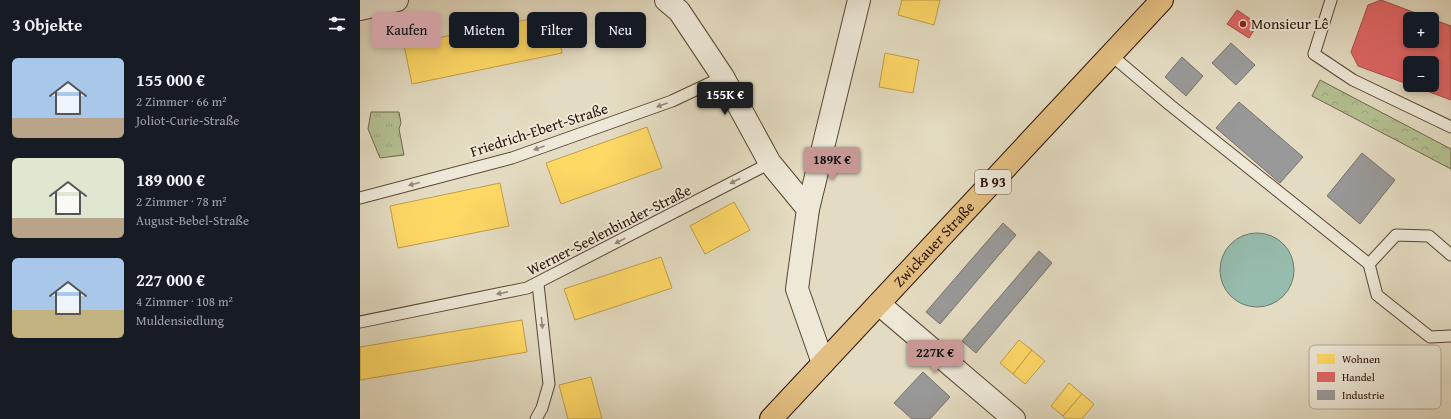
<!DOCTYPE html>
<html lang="de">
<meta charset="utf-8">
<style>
body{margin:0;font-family:"Gentium Book Plus",serif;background:#242831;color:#f1f3f6;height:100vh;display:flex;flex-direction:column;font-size:15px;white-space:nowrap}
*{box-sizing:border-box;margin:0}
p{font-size:13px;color:#9ea1a6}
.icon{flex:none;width:22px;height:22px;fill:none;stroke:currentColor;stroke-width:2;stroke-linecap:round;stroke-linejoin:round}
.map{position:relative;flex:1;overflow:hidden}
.sheet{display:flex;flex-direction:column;background:#171b24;width:360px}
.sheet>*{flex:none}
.banner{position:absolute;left:12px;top:12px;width:380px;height:36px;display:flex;gap:8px}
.buttons{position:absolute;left:1043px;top:12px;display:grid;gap:8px}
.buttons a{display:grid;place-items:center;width:36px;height:36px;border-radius:6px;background:#171b24;box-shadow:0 2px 6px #0003;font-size:20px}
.price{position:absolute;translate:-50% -34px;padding:0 9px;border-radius:4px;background:#c59692;color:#111;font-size:13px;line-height:26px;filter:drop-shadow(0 1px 2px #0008)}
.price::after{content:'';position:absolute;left:50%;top:24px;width:12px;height:9px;margin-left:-6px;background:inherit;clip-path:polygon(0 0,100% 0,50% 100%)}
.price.active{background:#222;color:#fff}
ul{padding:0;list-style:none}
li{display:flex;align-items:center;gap:12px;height:100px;padding:0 12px}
li span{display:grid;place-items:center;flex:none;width:112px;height:80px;border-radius:6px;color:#555}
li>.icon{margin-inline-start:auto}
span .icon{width:48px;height:48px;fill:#fffc;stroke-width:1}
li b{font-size:17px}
h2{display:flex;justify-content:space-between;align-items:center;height:48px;padding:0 12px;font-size:17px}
.chip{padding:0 14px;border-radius:6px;background:#171b24;box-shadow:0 2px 6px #0003;font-size:14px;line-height:36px}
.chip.active{background:#c59692;color:#111}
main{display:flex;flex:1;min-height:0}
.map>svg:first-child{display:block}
</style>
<main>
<section class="sheet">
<h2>3 Objekte<svg class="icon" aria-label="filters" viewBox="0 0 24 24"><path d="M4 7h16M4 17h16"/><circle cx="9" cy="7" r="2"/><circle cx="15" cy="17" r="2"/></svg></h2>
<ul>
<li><span style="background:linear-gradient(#a9c7e8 75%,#b9a48a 0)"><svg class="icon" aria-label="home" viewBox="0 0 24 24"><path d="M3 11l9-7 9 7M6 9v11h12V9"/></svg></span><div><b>155 000 €</b><p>2 Zimmer · 66 m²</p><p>Joliot-Curie-Straße</p></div></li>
<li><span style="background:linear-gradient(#dfe7d0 75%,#b9a48a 0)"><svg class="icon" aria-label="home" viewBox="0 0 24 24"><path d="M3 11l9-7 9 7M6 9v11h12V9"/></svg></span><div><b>189 000 €</b><p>2 Zimmer · 78 m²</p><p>August-Bebel-Straße</p></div></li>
<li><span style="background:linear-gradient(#a9c7e8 65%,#c2b280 0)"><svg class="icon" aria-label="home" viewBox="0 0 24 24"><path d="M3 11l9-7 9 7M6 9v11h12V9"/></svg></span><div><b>227 000 €</b><p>4 Zimmer · 108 m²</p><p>Muldensiedlung</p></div></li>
</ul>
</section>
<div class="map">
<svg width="1091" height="419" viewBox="0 0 1091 419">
<defs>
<pattern id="forest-crowns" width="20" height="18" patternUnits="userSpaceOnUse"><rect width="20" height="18" fill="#b5c092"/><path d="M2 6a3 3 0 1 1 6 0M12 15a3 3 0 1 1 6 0" fill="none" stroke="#9ca47c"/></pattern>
<pattern id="park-tufts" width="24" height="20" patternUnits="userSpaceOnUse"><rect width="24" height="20" fill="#b5c092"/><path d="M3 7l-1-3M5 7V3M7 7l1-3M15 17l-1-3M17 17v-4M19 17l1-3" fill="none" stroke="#9ca47c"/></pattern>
</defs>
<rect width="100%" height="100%" fill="#e4dcc2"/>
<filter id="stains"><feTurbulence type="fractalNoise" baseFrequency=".005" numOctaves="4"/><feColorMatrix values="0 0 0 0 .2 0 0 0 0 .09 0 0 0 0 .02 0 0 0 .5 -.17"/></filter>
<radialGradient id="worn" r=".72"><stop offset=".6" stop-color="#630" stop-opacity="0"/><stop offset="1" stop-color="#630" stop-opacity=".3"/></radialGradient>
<polygon fill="url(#forest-crowns)" stroke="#70684c" points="960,80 1091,149 1091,169 952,96"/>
<polygon fill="url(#park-tufts)" stroke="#70684c" points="11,112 39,112 41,123 39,129 44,155 20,158 8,129"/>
<circle fill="#96bcae" stroke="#6c786b" cx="897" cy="270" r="37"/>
<g fill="#ffd966" stroke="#c09d49">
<polygon points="542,0 580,0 574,25 538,15"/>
<polygon points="194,14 202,53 52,84 44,45"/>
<polygon points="525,53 559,60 553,93 519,87"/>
<polygon points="287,127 302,168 201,204 186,163"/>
<polygon points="140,183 149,226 38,248 30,206"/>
<polygon points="374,202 390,230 345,254 330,226"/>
<polygon points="301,257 312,288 215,320 204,289"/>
<polygon points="162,320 167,352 0,380 0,347"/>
<polygon points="659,340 672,350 653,374 640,363"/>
<polygon points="672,350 685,361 665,384 653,374"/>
<polygon points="231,377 242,419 208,419 199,385"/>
<polygon points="709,383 722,394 703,416 691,406"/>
<polygon points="722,394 734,404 722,419 706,419 703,416"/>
</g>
<g fill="#e06666" stroke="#aa4c49">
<polygon points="1021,0 1072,19 1050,19 1050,41 1072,41 1072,19 1091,26 1091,100 1051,85 1072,85 1072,63 1050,63 1050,85 998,66 991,52 1008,5"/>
<polygon points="877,10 898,24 889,38 867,24"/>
</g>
<g fill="#999" stroke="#78706d">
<polygon points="871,43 895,65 876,85 852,63"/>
<polygon points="822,57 843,76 826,96 805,77"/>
<polygon points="879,102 943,157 920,183 856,128"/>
<polygon points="1002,153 1035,180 1000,224 967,196"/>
<polygon points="643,223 656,235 580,324 566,312"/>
<polygon points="679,251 692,263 616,353 602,341"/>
<polygon points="563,372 590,397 570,419 552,419 534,403"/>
</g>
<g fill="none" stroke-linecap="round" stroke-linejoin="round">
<defs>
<g id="lane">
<polyline points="971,0 954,54 993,80 1091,127"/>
<polyline points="751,55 810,105 1009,264 1017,295 1070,337 1091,336"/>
<polyline points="0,198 152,158 312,101 363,77"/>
<polyline points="1009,264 1036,235 1069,236 1091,255"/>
<polyline points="0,322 167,288 410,163"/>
<polyline points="176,419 182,408 189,384 178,284"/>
</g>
<g id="street">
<polyline points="306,0 319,11 363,77 410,163 448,209"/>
<polyline points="0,9 37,0"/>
<polyline points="519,304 654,419"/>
<polyline points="463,363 437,289 448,209 499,0"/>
</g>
<g id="primary">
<path id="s1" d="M411 419 802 0"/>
</g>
</defs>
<use href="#lane" stroke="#5a4435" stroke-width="13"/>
<use href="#street" stroke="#5a4435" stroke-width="24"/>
<use href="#primary" stroke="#2c1106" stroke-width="24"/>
<use href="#lane" stroke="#ede8d7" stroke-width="11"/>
<use href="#street" stroke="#ede8d7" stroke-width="22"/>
<use href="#primary" stroke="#e2be81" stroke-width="22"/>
</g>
<defs><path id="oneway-solid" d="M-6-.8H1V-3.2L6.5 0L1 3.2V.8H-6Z"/></defs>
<g fill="#968779">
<use href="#oneway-solid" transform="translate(302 105) rotate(160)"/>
<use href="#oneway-solid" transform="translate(179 148) rotate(160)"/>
<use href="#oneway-solid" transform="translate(375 181) rotate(152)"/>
<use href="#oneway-solid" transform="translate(54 184) rotate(165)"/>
<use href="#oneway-solid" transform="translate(260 241) rotate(153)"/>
<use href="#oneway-solid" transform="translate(142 293) rotate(169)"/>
<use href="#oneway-solid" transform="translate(182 323) rotate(84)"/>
</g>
<circle fill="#8f2418" stroke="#ede8d7" stroke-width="1.5" cx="883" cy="24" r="4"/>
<g text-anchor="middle" stroke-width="4" stroke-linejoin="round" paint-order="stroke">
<rect fill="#ede8d7" stroke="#665245" stroke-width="1" x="615" y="170" width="36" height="24" rx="3"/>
<g font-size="14" font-weight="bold" fill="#2c1106">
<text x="633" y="187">B 93</text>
</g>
<g font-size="15" fill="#2c1106" stroke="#ede8d7" text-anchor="start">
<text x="891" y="29">Monsieur Lê</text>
</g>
<g font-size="15" fill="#2c1106" stroke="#ede8d7">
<text transform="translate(179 130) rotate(-18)" y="5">Friedrich-Ebert-Straße</text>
<text transform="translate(249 230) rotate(-27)" y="5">Werner-Seelenbinder-Straße</text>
<text dy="5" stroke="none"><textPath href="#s1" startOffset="239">Zwickauer Straße</textPath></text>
</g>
</g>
<rect x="949" y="345" width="132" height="64" rx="6" fill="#ede8d7" stroke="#b3a898" stroke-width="1"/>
<rect x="957" y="354" width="18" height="10" fill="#ffd966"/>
<rect x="957" y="372" width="18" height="10" fill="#e06666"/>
<rect x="957" y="390" width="18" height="10" fill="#999"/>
<g font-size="11" fill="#2c1106">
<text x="982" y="363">Wohnen</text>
<text x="982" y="381">Handel</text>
<text x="982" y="399">Industrie</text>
</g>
<rect width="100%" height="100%" filter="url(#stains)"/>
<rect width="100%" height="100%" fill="url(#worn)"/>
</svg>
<div class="buttons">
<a>+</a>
<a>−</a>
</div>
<b class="price active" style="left:365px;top:116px">155K €</b>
<b class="price" style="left:472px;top:181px">189K €</b>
<b class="price" style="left:575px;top:374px">227K €</b>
<div class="banner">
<a class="chip active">Kaufen</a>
<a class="chip">Mieten</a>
<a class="chip">Filter</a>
<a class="chip">Neu</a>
</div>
</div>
</main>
